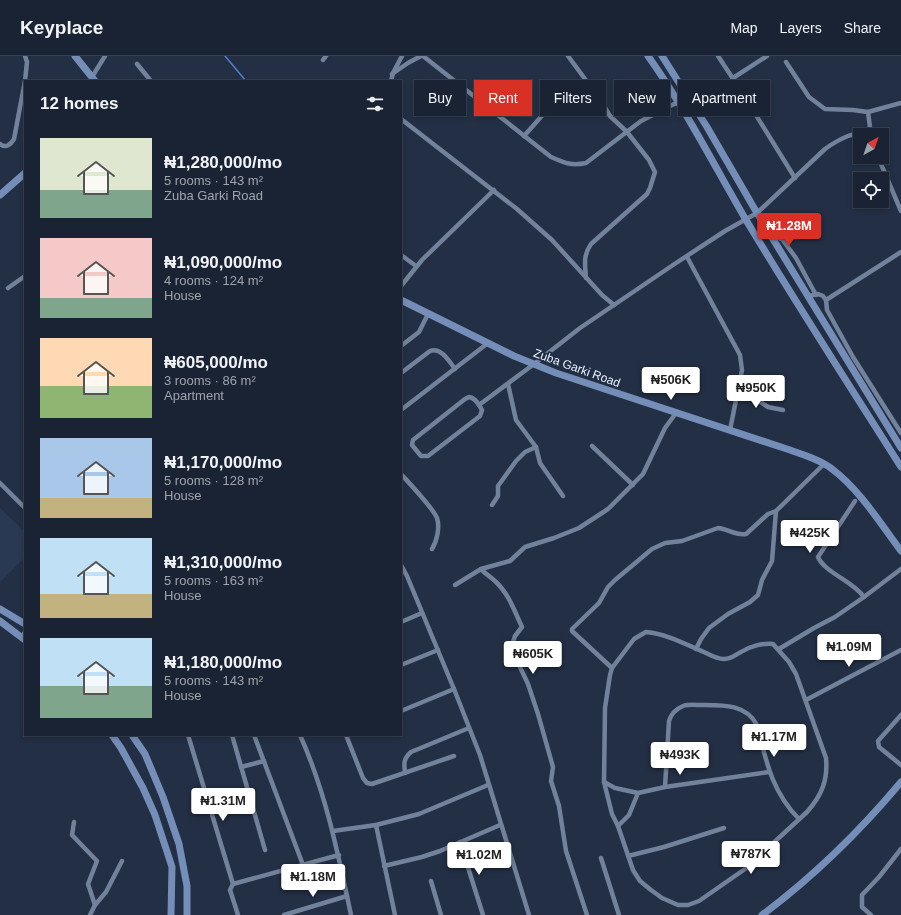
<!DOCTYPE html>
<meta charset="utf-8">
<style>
body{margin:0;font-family:Helvetica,sans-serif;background:#272f40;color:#f1f3f6;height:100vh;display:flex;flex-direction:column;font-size:15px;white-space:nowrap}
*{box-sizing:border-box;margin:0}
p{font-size:13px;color:#9fa4ac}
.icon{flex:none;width:22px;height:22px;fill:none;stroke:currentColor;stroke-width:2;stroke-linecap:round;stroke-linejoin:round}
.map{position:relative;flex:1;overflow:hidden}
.drawer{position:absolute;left:24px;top:24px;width:378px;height:656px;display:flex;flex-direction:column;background:#1a2334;border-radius:0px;box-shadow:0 2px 6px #0003,0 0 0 1px #38404f}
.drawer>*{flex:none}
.banner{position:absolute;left:414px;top:24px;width:380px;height:36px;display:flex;gap:8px}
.needle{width:26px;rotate:40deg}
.fabs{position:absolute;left:853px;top:72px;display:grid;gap:8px}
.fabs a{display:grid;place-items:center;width:36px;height:36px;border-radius:0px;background:#1a2334;box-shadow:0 2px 6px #0003,0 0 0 1px #38404f;font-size:20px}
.price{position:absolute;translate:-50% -34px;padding:0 9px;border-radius:4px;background:#fff;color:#222;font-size:13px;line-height:26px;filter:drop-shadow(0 1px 2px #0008)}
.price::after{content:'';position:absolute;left:50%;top:24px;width:12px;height:9px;margin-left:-6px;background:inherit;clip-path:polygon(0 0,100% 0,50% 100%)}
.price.current{background:#d93025;color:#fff}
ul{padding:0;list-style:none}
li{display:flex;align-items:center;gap:12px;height:100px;padding:0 16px}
li span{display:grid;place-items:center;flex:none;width:112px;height:80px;border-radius:0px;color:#555}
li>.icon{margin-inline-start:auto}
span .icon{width:48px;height:48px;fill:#fffc;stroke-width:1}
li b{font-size:17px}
h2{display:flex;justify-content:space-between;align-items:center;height:48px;padding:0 16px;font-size:17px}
.pill{padding:0 14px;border-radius:0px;background:#1a2334;box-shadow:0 2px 6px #0003,0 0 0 1px #38404f;font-size:14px;line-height:36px}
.pill.current{background:#d93025;color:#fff}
header{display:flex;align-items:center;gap:24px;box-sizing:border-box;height:56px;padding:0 20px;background:#1a2334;border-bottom:1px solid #38404f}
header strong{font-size:19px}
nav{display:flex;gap:22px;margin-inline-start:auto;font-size:14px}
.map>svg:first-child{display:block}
</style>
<header>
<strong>Keyplace</strong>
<nav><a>Map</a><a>Layers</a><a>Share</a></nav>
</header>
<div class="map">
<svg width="901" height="859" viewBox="0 0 901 859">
<rect width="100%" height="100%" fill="#232f45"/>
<polygon fill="#293853" points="0,452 25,476 25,501 0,526"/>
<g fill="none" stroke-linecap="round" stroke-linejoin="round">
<polyline stroke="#557fcb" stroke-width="1.5" points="225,0 246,25"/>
<g stroke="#73829b" stroke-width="4.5">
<polyline points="25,0 27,6 25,25"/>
<path d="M423 0 551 101C565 107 571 110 586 107L641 65 678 46"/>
<path d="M568 0 599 42 610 60 627 76 649 104 655 116 650 132 647 138 591 188C583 199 585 209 586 222"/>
<polyline points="718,0 743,38 795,122"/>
<polyline points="323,4 326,0"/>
<polyline points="786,6 809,41 825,53 853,54 868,56 871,79"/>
<polyline points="137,8 151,25"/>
<polyline points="392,18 408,7 421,0"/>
<polyline points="92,21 105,0"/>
<polyline points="733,22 767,0"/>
<polyline points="391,25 393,17 402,0"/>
<polyline points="868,56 901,47"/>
<polyline points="401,63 517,153 552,184 602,239 614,249"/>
<polyline points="524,80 556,44"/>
<path d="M0 88C6 93 11 88 14 83L25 25"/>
<polyline points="878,101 901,155"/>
<polyline points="772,182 776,181 782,183 796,202 816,239"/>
<polyline points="401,199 416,210"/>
<polyline points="687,201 740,299 742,314 730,374"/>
<polyline points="401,230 422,204 494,134"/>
<polyline points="8,232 25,220"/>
<polyline points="809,240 818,238 823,240 826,244 901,196"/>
<polyline points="826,244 827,254 853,301 901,377"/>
<polyline points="401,290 419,276 428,258"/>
<path d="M401 317 430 295C441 291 449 305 455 313"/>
<polyline points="508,328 516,364 536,391 540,407 563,440"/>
<polyline points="739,332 768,351 783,354"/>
<path d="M469 341C476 342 479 349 482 354L480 360 428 400H421L412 389 413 384 465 343Z"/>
<path d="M479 349 534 308 580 272 673 209 725 175 757 157 825 93C832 88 840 83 848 80 856 77 863 76 870 72"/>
<polyline points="401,354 488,287"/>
<polyline points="592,390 633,429"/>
<path d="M401 418C409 427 433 452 437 462 440 471 437 485 432 493"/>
<polyline points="0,427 25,452"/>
<path d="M855 445 818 501C825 517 853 525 864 541"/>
<polyline points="492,449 498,440 498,430 516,405 525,396 536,391"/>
<polyline points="401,509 407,520 454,633 480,699 529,859"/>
<polyline points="455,529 481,513"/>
<polyline points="401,566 422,557"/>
<path d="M646 576C667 578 685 588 704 596 710 599 717 603 724 603 732 603 735 599 741 596 750 590 763 587 773 588L789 606 796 618 826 702C828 724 822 739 807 756L745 813 699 845 688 849H678L662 842 651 834 640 825 633 814 618 770 612 758 604 726 605 652 610 619 612 612 634 583 639 580Z"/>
<polyline points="22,581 25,576"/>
<polyline points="696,593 701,583 709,572 728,558 750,546 758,539 762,524 772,505 776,455 824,408"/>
<polyline points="779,593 814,572 835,561 864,541 901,513"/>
<polyline points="401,609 438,594"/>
<path d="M612 612 572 575V573L599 547 608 531 615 524 652 493 665 487 682 485 718 472C728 473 736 480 746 478L768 458 776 455"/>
<polyline points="806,644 901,594"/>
<polyline points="401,655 454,633"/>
<polyline points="901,659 878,685 879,691 901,709"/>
<polyline points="188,679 233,828 230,834 231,837 238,859"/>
<polyline points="232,679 265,794"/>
<polyline points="254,679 303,809"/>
<path d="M300 679C326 737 338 798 351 859"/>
<polyline points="346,679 363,722 367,727 372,728 454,700"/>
<polyline points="241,711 264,705"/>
<path d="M405 717C404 708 403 703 411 696L469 672"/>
<polyline points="604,726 615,732 638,737"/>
<path d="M665 731 669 665C671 658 676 653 683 650 688 648 696 649 702 649 722 649 746 648 757 669 766 705 772 736 799 763"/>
<polyline points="74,766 72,779 97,805 88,828 95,849"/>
<polyline points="376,769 395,859"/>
<polyline points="618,770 629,759 638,737 665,731 769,716"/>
<polyline points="333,775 376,769 419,758 488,729"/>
<polyline points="460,786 483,859"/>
<polyline points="628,800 664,791 724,772"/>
<polyline points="601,802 619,859"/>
<polyline points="384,810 422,801 440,795 500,769"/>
<polyline points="431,825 441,859"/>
<polyline points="233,828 339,799"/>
<polyline points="90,859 95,849 106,836 122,805"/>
<polyline points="284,859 347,840"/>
<path d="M587 859 566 795 559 750 551 725 553 711 538 658 528 628 511 592 515 580 522 571C514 554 509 538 495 525 490 520 485 518 481 513L510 505 525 491 554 482 579 472 608 453 643 418 665 372 676 357"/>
<polyline points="871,859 862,851 862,839 879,821 901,793"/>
</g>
<g stroke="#758eb8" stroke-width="7">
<polyline points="75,0 95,25"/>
<path d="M648 0C685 52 714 109 746 164 796 247 849 329 901 411"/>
<polyline points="662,0 707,71 757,157 901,392"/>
<polyline points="0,139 25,117"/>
<path d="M401 244 514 300 556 317 790 394C804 399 821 404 832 413 860 434 880 467 901 495"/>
<polyline points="0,553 25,568"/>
<polyline points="0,565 25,584"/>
<polyline points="112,679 121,692 143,732 155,759 172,811 171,859"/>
<polyline points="132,679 145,698 163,741 179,788 187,830 187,859"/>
<path d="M762 859C813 821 860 775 901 726"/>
</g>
</g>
<g text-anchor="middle" stroke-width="3.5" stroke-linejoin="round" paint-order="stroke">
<g font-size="12" fill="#e8f0ff" stroke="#232f45">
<text transform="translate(577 312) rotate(20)" y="4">Zuba Garki Road</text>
</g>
</g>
</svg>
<div class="fabs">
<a><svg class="needle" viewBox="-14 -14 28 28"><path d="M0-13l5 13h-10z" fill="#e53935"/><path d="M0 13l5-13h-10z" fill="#9fa4ac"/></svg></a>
<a><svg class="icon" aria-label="locate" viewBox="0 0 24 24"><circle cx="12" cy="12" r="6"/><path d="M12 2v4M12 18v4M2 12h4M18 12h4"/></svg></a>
</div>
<b class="price current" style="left:789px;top:191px">₦1.28M</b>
<b class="price" style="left:671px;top:345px">₦506K</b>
<b class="price" style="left:756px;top:353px">₦950K</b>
<b class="price" style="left:810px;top:498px">₦425K</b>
<b class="price" style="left:849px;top:612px">₦1.09M</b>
<b class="price" style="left:533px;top:619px">₦605K</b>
<b class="price" style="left:774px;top:702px">₦1.17M</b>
<b class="price" style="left:680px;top:720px">₦493K</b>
<b class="price" style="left:223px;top:766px">₦1.31M</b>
<b class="price" style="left:751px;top:819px">₦787K</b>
<b class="price" style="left:479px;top:820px">₦1.02M</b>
<b class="price" style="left:313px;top:842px">₦1.18M</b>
<div class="banner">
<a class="pill">Buy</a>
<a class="pill current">Rent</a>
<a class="pill">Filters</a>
<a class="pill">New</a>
<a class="pill">Apartment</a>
</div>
<section class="drawer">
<h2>12 homes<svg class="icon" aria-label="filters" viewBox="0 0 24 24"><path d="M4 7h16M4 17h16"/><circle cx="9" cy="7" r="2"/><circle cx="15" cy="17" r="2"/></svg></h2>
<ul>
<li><span style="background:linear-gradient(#dfe7d0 65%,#7fa58c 0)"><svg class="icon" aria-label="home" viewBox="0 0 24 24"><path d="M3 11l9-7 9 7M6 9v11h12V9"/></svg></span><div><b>₦1,280,000/mo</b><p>5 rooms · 143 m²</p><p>Zuba Garki Road</p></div></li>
<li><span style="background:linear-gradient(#f6c9c9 75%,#7fa58c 0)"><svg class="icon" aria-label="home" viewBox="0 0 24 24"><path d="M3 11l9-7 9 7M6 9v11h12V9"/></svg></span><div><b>₦1,090,000/mo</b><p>4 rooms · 124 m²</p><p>House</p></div></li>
<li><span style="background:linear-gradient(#ffd9b3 60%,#8fb573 0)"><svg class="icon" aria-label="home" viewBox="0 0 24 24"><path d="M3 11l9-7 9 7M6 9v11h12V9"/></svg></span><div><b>₦605,000/mo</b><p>3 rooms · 86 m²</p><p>Apartment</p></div></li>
<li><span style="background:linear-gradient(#a9c7e8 75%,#c2b280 0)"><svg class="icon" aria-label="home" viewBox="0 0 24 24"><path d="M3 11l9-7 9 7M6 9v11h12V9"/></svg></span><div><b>₦1,170,000/mo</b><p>5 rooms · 128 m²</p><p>House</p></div></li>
<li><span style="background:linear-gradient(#bfe0f5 70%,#c2b280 0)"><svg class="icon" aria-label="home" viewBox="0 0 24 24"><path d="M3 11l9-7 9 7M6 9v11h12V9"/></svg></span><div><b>₦1,310,000/mo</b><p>5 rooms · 163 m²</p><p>House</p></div></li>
<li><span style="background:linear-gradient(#bfe0f5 60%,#7fa58c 0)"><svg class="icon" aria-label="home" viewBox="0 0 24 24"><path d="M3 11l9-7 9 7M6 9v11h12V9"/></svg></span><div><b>₦1,180,000/mo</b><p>5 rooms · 143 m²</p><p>House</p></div></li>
</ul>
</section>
</div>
